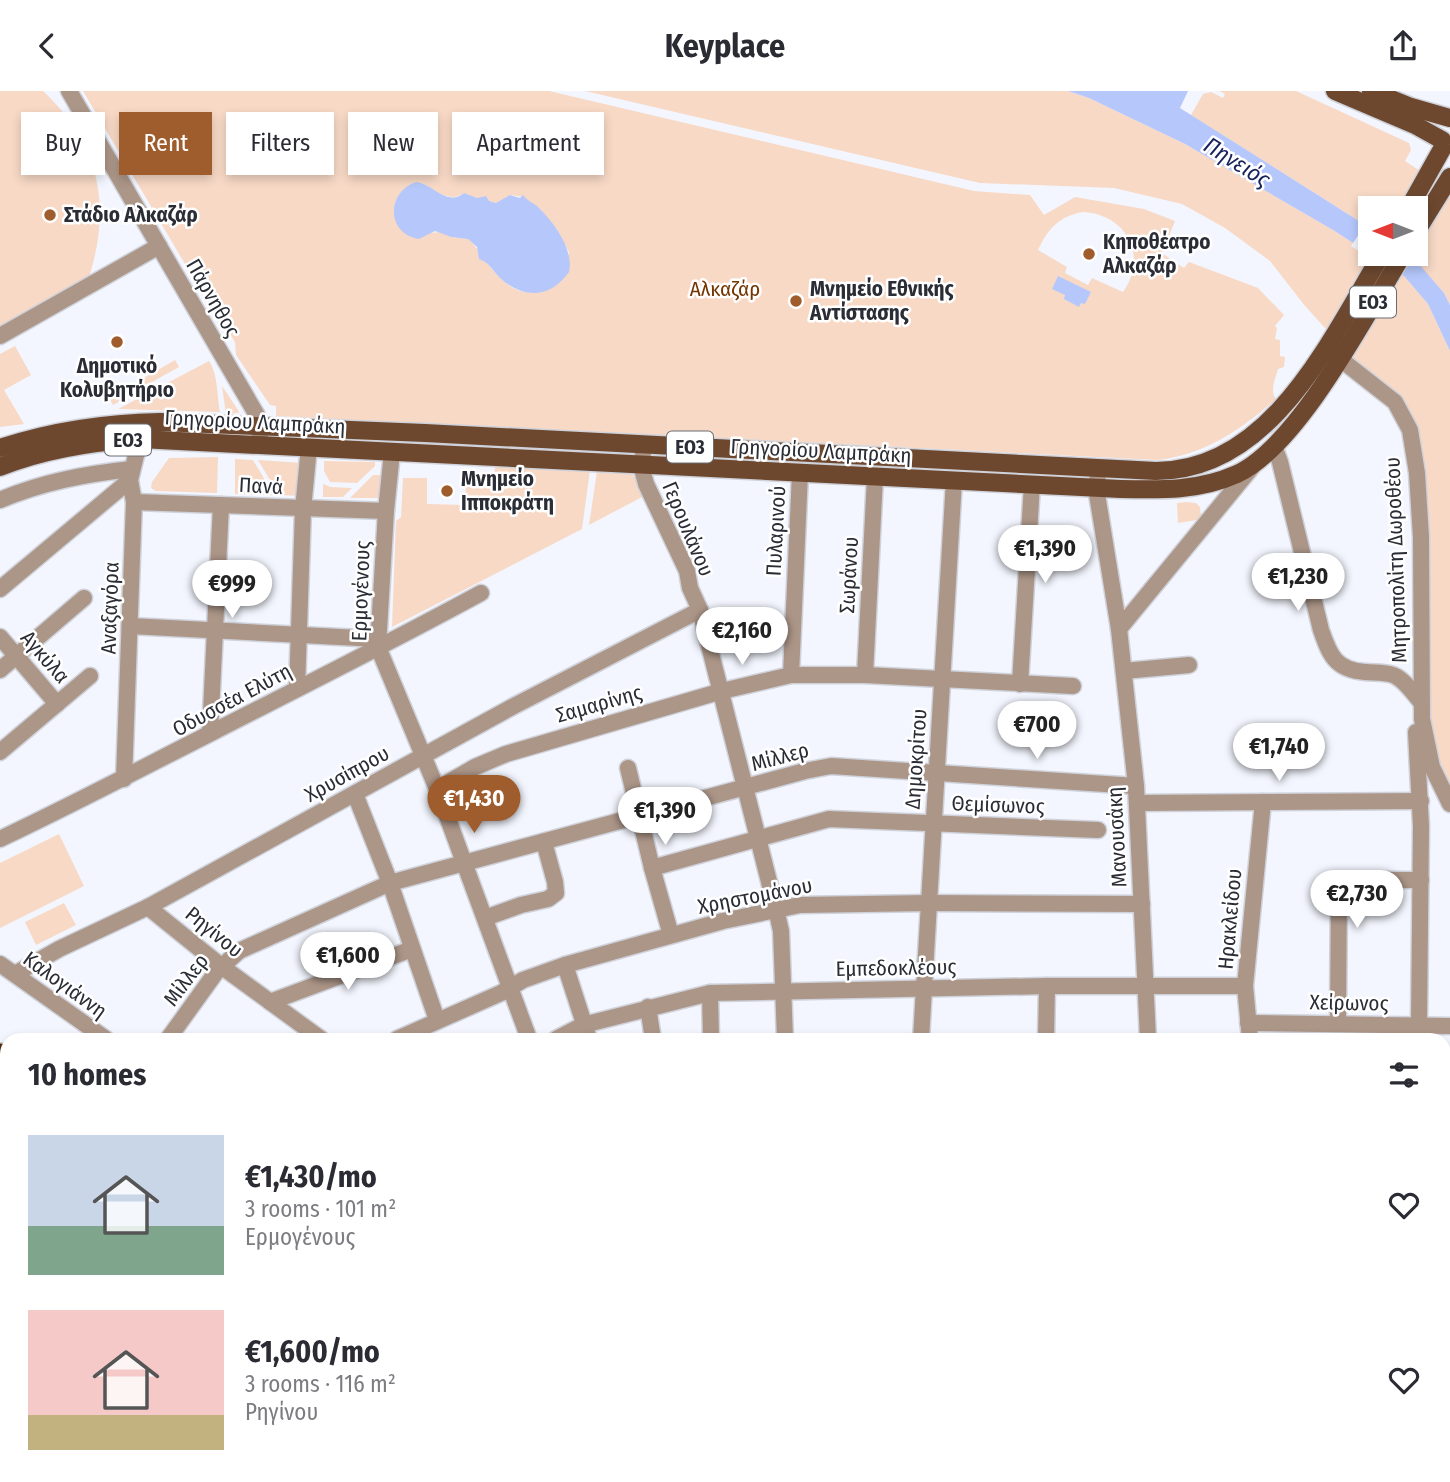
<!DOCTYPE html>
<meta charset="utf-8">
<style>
body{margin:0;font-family:"Fira Sans Condensed",sans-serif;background:#f2f2f3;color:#2b2b33;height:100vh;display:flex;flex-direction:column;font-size:26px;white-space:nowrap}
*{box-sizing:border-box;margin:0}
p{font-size:23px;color:#7c7c81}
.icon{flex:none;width:38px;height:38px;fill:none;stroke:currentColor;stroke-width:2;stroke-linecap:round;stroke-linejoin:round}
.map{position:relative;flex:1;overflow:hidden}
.sheet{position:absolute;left:0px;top:942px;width:1451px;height:450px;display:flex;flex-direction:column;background:#fff;border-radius:21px 21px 0 0;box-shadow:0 4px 10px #0003}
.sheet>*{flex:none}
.banner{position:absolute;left:21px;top:21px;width:700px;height:63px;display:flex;gap:14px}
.needle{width:46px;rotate:270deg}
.fabs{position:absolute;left:1358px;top:105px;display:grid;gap:14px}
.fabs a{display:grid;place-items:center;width:70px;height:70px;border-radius:0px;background:#fff;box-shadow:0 4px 10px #0003;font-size:35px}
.price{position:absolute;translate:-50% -60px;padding:0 16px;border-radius:24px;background:#fff;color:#222;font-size:23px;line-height:46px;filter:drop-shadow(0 2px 4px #0008)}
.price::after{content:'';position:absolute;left:50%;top:42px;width:21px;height:16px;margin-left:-10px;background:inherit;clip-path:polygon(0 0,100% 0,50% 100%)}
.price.on{background:#9f5c2c;color:#fff}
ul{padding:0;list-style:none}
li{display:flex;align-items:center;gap:21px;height:175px;padding:0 28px}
li span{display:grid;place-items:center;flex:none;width:196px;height:140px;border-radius:0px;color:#555}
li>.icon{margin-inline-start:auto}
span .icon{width:84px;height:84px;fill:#fffc;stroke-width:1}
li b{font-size:30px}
h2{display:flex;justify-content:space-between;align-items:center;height:84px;padding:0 28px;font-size:30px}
.chip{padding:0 24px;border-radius:0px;background:#fff;box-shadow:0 4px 10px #0003;font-size:24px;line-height:63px}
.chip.on{background:#9f5c2c;color:#fff}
header{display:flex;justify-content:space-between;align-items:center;height:91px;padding:0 28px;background:#fff;font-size:32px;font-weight:700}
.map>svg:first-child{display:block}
</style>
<header><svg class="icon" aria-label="back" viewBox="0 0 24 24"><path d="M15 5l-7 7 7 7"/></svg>Keyplace<svg class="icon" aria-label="share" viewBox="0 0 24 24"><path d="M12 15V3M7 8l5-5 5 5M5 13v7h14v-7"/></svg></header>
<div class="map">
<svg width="1450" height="1391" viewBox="0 0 1450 1391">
<rect width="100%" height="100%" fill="#f3f6fe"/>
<g fill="#f8d9c6" fill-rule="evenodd">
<path d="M0 0H43C99 52 112 114 89 186L0 237Z"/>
<path d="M83 0H549L974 100 1030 104 1044 124 1075 106 1144 118 1175 130 1162 162 1184 177 1189 171 1258 197 1284 224 1275 235 1277 237 1275 248 1280 249V265L1285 266 1284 276 1278 278C1276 287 1269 299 1276 308 1242 338 1204 364 1158 369L276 325V315L270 314 236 264 235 251 225 235 221 234ZM421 92C435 98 448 113 464 102L473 107 496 112 512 104 522 106 540 118 556 138 569 161 564 187C527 216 506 198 482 165 477 159 475 153 468 148L451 146 441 141 429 142 411 93ZM1083 121C1126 123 1149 165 1123 201L1092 187 1088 194 1065 182 1067 176 1038 159C1048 138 1059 125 1083 121Z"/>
<polygon points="585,0 1068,0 1089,7 1185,53 1333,139 1404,185 1428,213 1450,260 1450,697 1433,661 1430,648 1419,350 1355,270 1305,215 1270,170 1225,137 1182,113 1114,97 980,92"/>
<polygon points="1219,0 1296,0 1409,52 1411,59 1405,70 1434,89 1442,78 1444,79 1437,90 1450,99 1450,214 1444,202 1409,163 1416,163 1416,117 1370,117 1370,137 1191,24 1203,3 1211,1 1223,7 1225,3"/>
<polygon points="15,255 31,284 4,299 24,333 0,336 0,263"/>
<polygon points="175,269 179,276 143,296 139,290"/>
<path d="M209 270C218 283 217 305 220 321L118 318Z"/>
<polygon points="132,293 136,301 113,314 109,306"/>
<polygon points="222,295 238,319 239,322 226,323"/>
<polygon points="456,350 620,359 619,365 410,352"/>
<polygon points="653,360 1087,384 1086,390 652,366"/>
<polygon points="218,366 217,402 156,400 151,397 152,391 169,367"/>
<polygon points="235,368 253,369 274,404 235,403"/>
<polygon points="258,369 303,372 301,405 279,404"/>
<polygon points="324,370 375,371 375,375 357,392 330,391 324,380"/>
<polygon points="495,375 590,379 582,438 392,536 396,430 401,426 403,387 427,387 427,413 465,414 466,388 472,388 473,397 481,397 482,389 494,389"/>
<polygon points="597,380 631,380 644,405 589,434"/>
<polygon points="373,384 387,384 386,407 350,407"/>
<polygon points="323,393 331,396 352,397 343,406 323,406"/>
<polygon points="1187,411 1196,412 1200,416 1201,425 1197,429 1178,432 1177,412"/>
<polygon points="59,743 84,795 0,837 0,772"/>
<polygon points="64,812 76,834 36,854 25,831"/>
</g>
<g fill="#b6c8fb">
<polygon points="1068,0 1188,0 1180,17 1370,137 1370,163 1409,163 1412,165 1444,202 1450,214 1450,260 1428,213 1404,185 1333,139 1185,53 1089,7"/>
<path d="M416 91C433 93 447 116 464 102L477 107 486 105 489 110 496 112 510 104 520 107 523 104C528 111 535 112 540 118 555 133 574 159 569 181 550 208 523 208 500 187 493 180 489 171 479 168L477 156 468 148 451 146 435 140 419 148C386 143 386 101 416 91Z"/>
<polygon points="1058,185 1091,201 1085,213 1081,212 1079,216 1064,208 1065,204 1052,198"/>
</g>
<polygon fill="#f3f6fe" points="1367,131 1370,133 1370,148 1362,162 1351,155"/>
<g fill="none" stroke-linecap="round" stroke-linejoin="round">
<defs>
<g id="minor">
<polyline points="69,0 258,326 260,347"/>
<polyline points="0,245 159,155"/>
<polyline points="1330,260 1395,311 1410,339 1417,382 1421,446 1422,628 1432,676 1450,713"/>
<path d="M1274 355 1280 371 1321 539C1330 565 1336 579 1365 581 1374 582 1384 581 1393 584 1404 588 1413 602 1421 611"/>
<polyline points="392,361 386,420 378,556 437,698 529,948"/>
<polyline points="643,361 642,378 646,393 687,480 690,497 700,519 776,818 781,840 785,948"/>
<polyline points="1098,384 1096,397 1119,538 1136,695 1148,948"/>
<path d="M0 409C43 391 85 383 132 378"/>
<polyline points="134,411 386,420"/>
<polyline points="0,498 130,389"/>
<polyline points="130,535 378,548"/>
<polyline points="1119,538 1253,375"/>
<polyline points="0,546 57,613"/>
<polyline points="0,579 84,507"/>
<polyline points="1124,580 1189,574"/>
<polyline points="791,584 800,382"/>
<polyline points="865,584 875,386"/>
<polyline points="1020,593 1032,393"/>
<polyline points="297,598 303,418 309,356"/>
<polyline points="1416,641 1421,735 1419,934"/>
<polyline points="210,642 221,414"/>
<polyline points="0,661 90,585"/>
<polyline points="628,677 652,777 671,844"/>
<polyline points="124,688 134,411 130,389 140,348"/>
<polyline points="437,698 475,676 506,663 722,600 791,584 865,584 1073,595"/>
<polyline points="355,703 390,792 437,929"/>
<polyline points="1137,712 1421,710"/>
<path d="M0 748C72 714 142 677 213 641 303 595 393 550 481 502"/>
<polyline points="652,777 829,728 1098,739"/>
<polyline points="148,816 221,875 321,948"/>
<polyline points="485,827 521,814 548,808 556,802 555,791 544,751"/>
<polyline points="0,873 106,948"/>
<polyline points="565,874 589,948"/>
<polyline points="15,883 59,858 148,816 512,616 700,519"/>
<polyline points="710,902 711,948"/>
<polyline points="270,911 412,858"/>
<polyline points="648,916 653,948"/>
<polyline points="1248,932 1450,935"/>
<polyline points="1338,933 1339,789 1421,789"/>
<polyline points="168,948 217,880 239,860 390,792 805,680 831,675 1136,695"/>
<polyline points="397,948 501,902 523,889 565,874 723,830 800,814 929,812 1142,813"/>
<polyline points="556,948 583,934 710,902 1047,895 1245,895"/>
<polyline points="921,948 954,389"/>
<polyline points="1046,948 1047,895"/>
<polyline points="1250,948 1245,895 1263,711"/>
<polyline points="1444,995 1450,995"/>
<polyline points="0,1029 7,1033"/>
<polyline points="1444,1125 1450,1127"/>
<polyline points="1444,1188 1450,1190"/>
<polyline points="1444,1264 1450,1266"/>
<polyline points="1444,1340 1450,1342"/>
<polyline points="541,1384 551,1391"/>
<polyline points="727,1384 736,1391"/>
<polyline points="876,1384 882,1391"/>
<polyline points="985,1384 992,1391"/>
<polyline points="1297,1384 1329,1391"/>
<polyline points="838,1391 845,1384"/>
<polyline points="1038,1391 1042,1384"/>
<polyline points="1065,1391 1067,1384"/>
<polyline points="1274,1391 1275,1384"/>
</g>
<g id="major">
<polyline points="1335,0 1415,34 1442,49"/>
<polyline points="1371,0 1411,16 1450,27"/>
<polyline points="1409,117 1442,58"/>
<polyline points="1416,141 1450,86"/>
<path d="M0 357C52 340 106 332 160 331L425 342 1156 380C1272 380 1331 247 1382 163"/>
<path d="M0 376C45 358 91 351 140 348L1121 398C1161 399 1199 400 1237 383 1298 355 1367 222 1403 163"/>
</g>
<g id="highway">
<polyline points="0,963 7,968"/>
<polyline points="0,988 7,993"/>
<polyline points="598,1384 608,1391"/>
<polyline points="637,1384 647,1391"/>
</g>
</defs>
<use href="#minor" stroke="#cfd2da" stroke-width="19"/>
<use href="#major" stroke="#cfd2da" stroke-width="21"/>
<use href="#highway" stroke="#cfd2da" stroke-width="24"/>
<use href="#minor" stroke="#ac9688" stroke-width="16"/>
<use href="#major" stroke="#6d482f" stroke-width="18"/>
<use href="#highway" stroke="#552c0d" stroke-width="21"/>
</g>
<g fill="#9f5c2c" stroke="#fff" stroke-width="2.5">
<circle cx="50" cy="124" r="7"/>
<circle cx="1089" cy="163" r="7"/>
<circle cx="796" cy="210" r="7"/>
<circle cx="117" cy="251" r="7"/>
<circle cx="447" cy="400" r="7"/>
</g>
<g text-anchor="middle" stroke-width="5" stroke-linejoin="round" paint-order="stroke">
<g fill="#fff" stroke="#6a6c72" stroke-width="2">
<rect x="1350" y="195.5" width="46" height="31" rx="5"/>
<rect x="105" y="333.5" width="46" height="31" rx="5"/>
<rect x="667" y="340.5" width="46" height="31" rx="5"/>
</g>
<g font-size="19" font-weight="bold" fill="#2a2d35">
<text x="1373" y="218">ΕΟ3</text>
<text x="128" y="356">ΕΟ3</text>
<text x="690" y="363">ΕΟ3</text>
</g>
<g font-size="21" font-weight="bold" fill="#2a2d35" stroke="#fff" text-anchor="start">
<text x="64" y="131">Στάδιο Αλκαζάρ</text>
<text x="1103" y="158">Κηποθέατρο<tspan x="1103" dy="24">Αλκαζάρ</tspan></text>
<text x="810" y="205">Μνημείο Εθνικής<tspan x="810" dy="24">Αντίστασης</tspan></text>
<text x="117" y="282" text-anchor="middle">Δημοτικό<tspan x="117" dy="24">Κολυβητήριο</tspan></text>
<text x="461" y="395">Μνημείο<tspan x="461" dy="24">Ιπποκράτη</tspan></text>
</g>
<g font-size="21" fill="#733600" stroke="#fff">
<text x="725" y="205">Αλκαζάρ</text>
</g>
<g font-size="21" fill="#2a2d35" stroke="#fff">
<text transform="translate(213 207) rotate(60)" y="7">Πάρνηθος</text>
<text transform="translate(255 331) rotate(3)" y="7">Γρηγορίου Λαμπράκη</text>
<text transform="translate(821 360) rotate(3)" y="7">Γρηγορίου Λαμπράκη</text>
<text transform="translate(261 395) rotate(3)" y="7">Πανά</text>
<text transform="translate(688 438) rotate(67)" y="7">Γερουλάνου</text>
<text transform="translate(776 440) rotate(-87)" y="7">Πυλαρινού</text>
<text transform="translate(1396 469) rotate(-92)" y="7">Μητροπολίτη Δωροθέου</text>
<text transform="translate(849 484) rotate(-87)" y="7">Σωράνου</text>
<text transform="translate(361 500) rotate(-88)" y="7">Ερμογένους</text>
<text transform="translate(110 517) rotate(-88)" y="7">Αναξαγόρα</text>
<text transform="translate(45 566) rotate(49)" y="7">Αγκύλα</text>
<text transform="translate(232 609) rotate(-28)" y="7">Οδυσσέα Ελύτη</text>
<text transform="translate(599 613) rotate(-16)" y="7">Σαμαρίνης</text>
<text transform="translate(780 666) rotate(-15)" y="7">Μίλλερ</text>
<text transform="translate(916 668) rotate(-86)" y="7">Δημοκρίτου</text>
<text transform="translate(347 683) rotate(-29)" y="7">Χρυσίπpου</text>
<text transform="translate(998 714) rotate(2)" y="7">Θεμίσωνος</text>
<text transform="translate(1117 746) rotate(-93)" y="7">Μανουσάκη</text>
<text transform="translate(755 805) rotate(-11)" y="7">Χρηστομάνου</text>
<text transform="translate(1230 828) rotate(-85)" y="7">Ηρακλείδου</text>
<text transform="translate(214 841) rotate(39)" y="7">Ρηγίνου</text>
<text transform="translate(896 877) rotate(-1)" y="7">Εμπεδοκλέους</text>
<text transform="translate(186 889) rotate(-53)" y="7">Μίλλερ</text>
<text transform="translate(65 894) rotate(36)" y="7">Καλογιάννη</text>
<text transform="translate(1349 912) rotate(1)" y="7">Χείρωνος</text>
</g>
<g font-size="23" font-style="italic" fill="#16225b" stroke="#fff">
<text transform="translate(1237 71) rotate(32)" y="8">Πηνειός</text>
</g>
</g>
</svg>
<div class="fabs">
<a><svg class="needle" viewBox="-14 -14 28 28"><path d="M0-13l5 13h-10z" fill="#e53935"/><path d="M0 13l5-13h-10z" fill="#7c7c81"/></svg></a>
</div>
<b class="price" style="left:1045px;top:494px">€1,390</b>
<b class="price" style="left:1298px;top:522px">€1,230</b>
<b class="price" style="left:232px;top:529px">€999</b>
<b class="price" style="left:742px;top:576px">€2,160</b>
<b class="price" style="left:1037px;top:670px">€700</b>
<b class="price" style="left:1279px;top:692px">€1,740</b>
<b class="price on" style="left:474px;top:744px">€1,430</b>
<b class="price" style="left:665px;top:756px">€1,390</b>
<b class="price" style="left:1357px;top:839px">€2,730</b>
<b class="price" style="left:348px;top:901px">€1,600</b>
<div class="banner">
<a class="chip">Buy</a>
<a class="chip on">Rent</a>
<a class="chip">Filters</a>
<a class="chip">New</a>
<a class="chip">Apartment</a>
</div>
<section class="sheet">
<h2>10 homes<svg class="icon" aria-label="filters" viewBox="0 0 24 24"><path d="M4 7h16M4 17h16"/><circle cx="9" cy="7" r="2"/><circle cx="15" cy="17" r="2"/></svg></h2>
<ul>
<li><span style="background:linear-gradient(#c9d6e8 65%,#7fa58c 0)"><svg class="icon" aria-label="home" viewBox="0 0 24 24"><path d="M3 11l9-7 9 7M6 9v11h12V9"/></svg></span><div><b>€1,430/mo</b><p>3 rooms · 101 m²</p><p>Ερμογένους</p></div><svg class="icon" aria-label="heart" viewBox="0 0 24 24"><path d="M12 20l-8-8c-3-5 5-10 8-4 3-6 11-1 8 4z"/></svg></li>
<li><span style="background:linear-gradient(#f6c9c9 75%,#c2b280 0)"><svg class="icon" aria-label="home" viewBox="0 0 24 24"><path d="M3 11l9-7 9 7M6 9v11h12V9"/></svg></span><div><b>€1,600/mo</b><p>3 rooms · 116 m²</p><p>Ρηγίνου</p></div><svg class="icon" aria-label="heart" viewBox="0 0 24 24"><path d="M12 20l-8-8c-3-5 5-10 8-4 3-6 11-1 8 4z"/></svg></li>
</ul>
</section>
</div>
